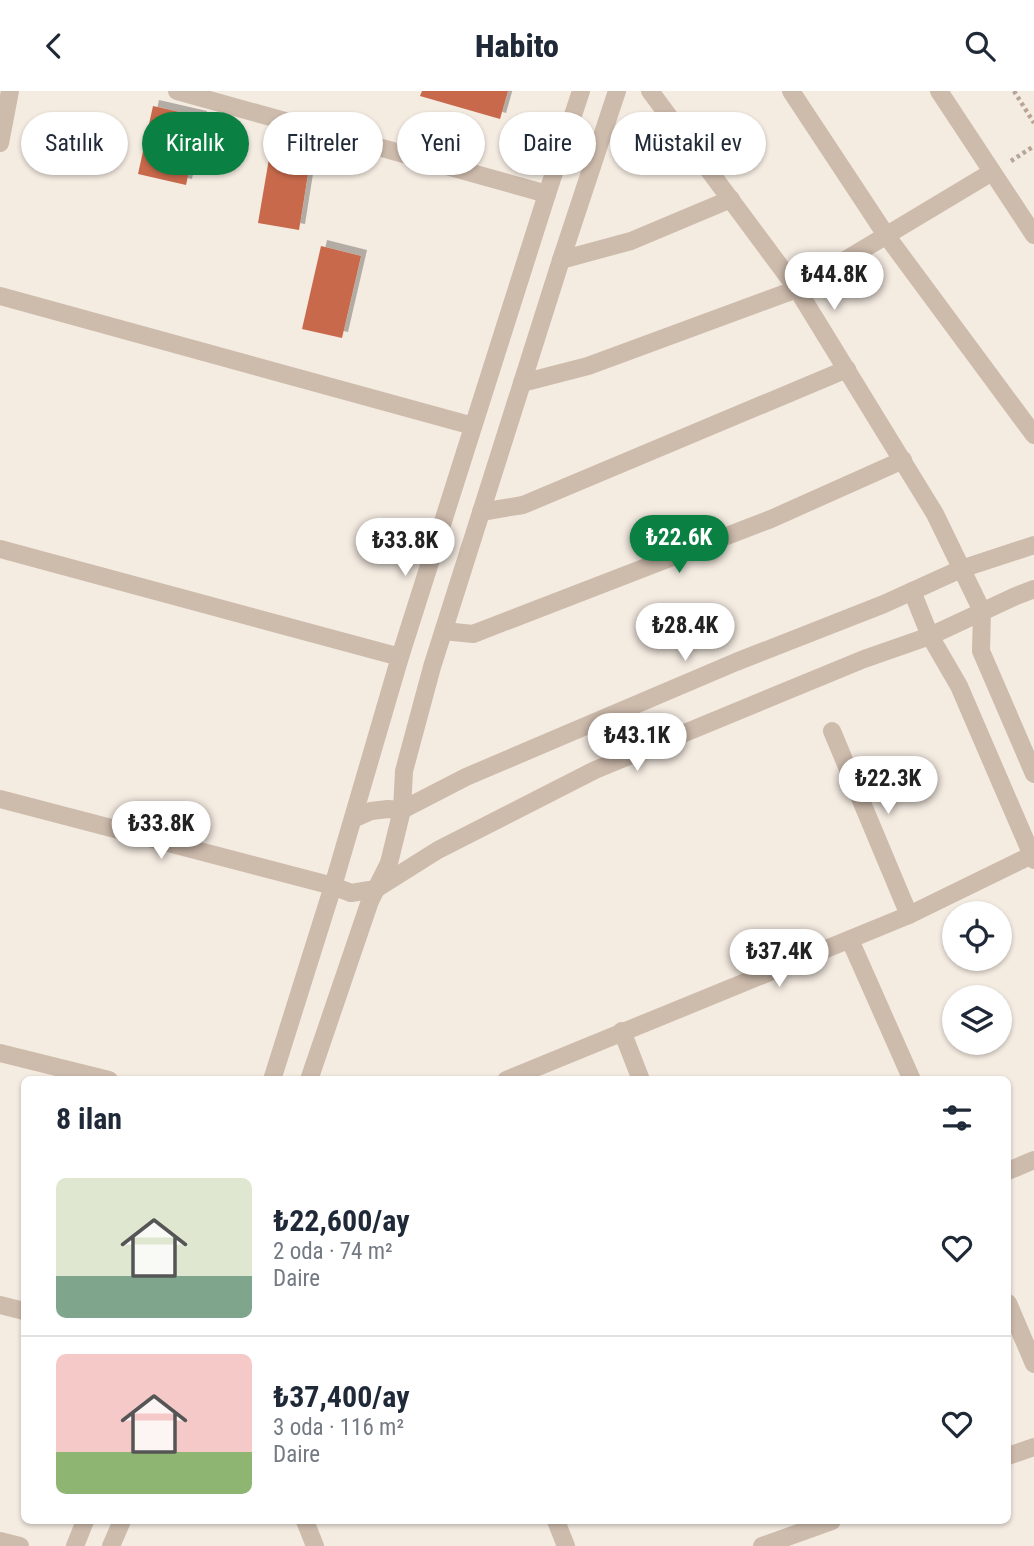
<!DOCTYPE html>
<html lang="tr">
<meta charset="utf-8">
<style>
body{margin:0;font-family:"Roboto Condensed",sans-serif;background:#f2f2f3;color:#1f2937;height:100vh;display:flex;flex-direction:column;font-size:26px;white-space:nowrap}
*{box-sizing:border-box;margin:0}
p{font-size:23px;color:#747a83}
.icon{flex:none;width:38px;height:38px;fill:none;stroke:currentColor;stroke-width:2;stroke-linecap:round;stroke-linejoin:round}
.map{position:relative;flex:1;overflow:hidden}
.sheet{position:absolute;left:21px;top:985px;width:990px;height:448px;display:flex;flex-direction:column;background:#fff;border-radius:10px;box-shadow:0 2px 5px #0004}
.sheet>*{flex:none}
.top-card{position:absolute;left:21px;top:21px;width:992px;height:63px;display:flex;gap:14px}
.controls{position:absolute;left:942px;top:810px;display:grid;gap:14px}
.controls a{display:grid;place-items:center;width:70px;height:70px;border-radius:50%;background:#fff;box-shadow:0 2px 5px #0004;font-size:35px}
.price{position:absolute;translate:-50% -60px;padding:0 16px;border-radius:24px;background:#fff;color:#222;font-size:23px;line-height:46px;filter:drop-shadow(0 2px 4px #0008)}
.price::after{content:'';position:absolute;left:50%;top:42px;width:21px;height:16px;margin-left:-10px;background:inherit;clip-path:polygon(0 0,100% 0,50% 100%)}
.price.selected{background:#0b8043;color:#fff}
ul{padding:0;list-style:none}
li{display:flex;align-items:center;gap:21px;height:175px;padding:0 35px}
li+li{border-top:2px solid #e0e1e3}
li span{display:grid;place-items:center;flex:none;width:196px;height:140px;border-radius:10px;color:#555}
li>.icon{margin-inline-start:auto}
span .icon{width:84px;height:84px;fill:#fffc;stroke-width:1}
li b{font-size:30px}
h2{display:flex;justify-content:space-between;align-items:center;height:84px;padding:0 35px;font-size:30px}
.tag{padding:0 24px;border-radius:32px;background:#fff;box-shadow:0 2px 5px #0004;font-size:24px;line-height:63px}
.tag.selected{background:#0b8043;color:#fff}
header{display:flex;justify-content:space-between;align-items:center;height:91px;padding:0 35px;background:#fff;font-size:32px;font-weight:800}
.map>svg:first-child{display:block}
</style>
<header><svg class="icon" aria-label="back" viewBox="0 0 24 24"><path d="M15 5l-7 7 7 7"/></svg>Habito<svg class="icon" aria-label="search" viewBox="0 0 24 24"><circle cx="10" cy="10" r="6"/><path d="M15 15l6 6"/></svg></header>
<div class="map">
<svg width="1034" height="1455" viewBox="0 0 1034 1455">
<defs>
<filter id="shadow"><feDropShadow dx="6" dy="-6" stdDeviation="0" flood-color="#0004"/></filter>
</defs>
<rect width="100%" height="100%" fill="#f4ebe1"/>
<g fill="#c8694b" filter="url(#shadow)">
<polygon points="422,0 508,0 500,28 420,5"/>
<polygon points="153,15 201,26 186,94 138,83"/>
<polygon points="271,56 298,60 297,68 310,70 299,139 258,132"/>
<polygon points="321,155 361,165 342,247 302,238"/>
</g>
<g fill="none" stroke-linecap="round" stroke-linejoin="round">
<g stroke="#b9a596" stroke-width="4.5" stroke-dasharray="3.5 3.5" stroke-linecap="butt">
<polyline points="1014,0 1034,32"/>
<polyline points="1011,70 1034,55"/>
</g>
<g stroke="#cdbbac" stroke-width="18">
<polyline points="177,0 547,103"/>
<polyline points="650,0 797,198 935,423 982,520 981,560 1034,683"/>
<polyline points="791,0 886,144 1034,344"/>
<polyline points="939,0 1034,144"/>
<polyline points="0,52 10,0"/>
<polyline points="561,169 631,150 731,108"/>
<polyline points="0,205 473,335"/>
<polyline points="522,292 588,275 797,198 992,81"/>
<polyline points="481,421 523,414 847,278"/>
<polyline points="0,458 400,566"/>
<polyline points="912,500 930,545 959,595 1034,769"/>
<polyline points="444,540 473,543 771,428 903,369"/>
<polyline points="832,640 909,824"/>
<polyline points="0,708 333,795 351,802 376,798 438,759 595,679 864,568 930,545 1016,505 1034,498"/>
<polyline points="353,728 371,720 388,718 402,719 466,686 736,571 884,513 961,478 1034,454"/>
<polyline points="850,849 912,989"/>
<polyline points="622,940 641,989"/>
<polyline points="0,962 109,989"/>
<polyline points="272,989 333,795 400,566 547,103 581,0"/>
<polyline points="309,989 370,810 389,772 402,719 404,680 432,576 561,169 617,0"/>
<polyline points="506,989 909,824 1032,764"/>
<polyline points="1008,1080 1034,1069"/>
<polyline points="1008,1212 1034,1273"/>
<polyline points="0,1214 24,1220"/>
<polyline points="1008,1365 1034,1356"/>
<polyline points="305,1430 315,1455"/>
<polyline points="556,1430 566,1455"/>
<polyline points="0,1450 20,1455"/>
<polyline points="75,1455 85,1430"/>
<polyline points="111,1455 122,1430"/>
<polyline points="762,1455 832,1430"/>
</g>
</g>
</svg>
<div class="controls">
<a><svg class="icon" aria-label="locate" viewBox="0 0 24 24"><circle cx="12" cy="12" r="6"/><path d="M12 2v4M12 18v4M2 12h4M18 12h4"/></svg></a>
<a><svg class="icon" aria-label="layers" viewBox="0 0 24 24"><path d="M12 4l9 5-9 5-9-5zM3 14l9 5 9-5"/></svg></a>
</div>
<b class="price" style="left:834px;top:221px">₺44.8K</b>
<b class="price selected" style="left:679px;top:484px">₺22.6K</b>
<b class="price" style="left:405px;top:487px">₺33.8K</b>
<b class="price" style="left:685px;top:572px">₺28.4K</b>
<b class="price" style="left:637px;top:682px">₺43.1K</b>
<b class="price" style="left:888px;top:725px">₺22.3K</b>
<b class="price" style="left:161px;top:770px">₺33.8K</b>
<b class="price" style="left:779px;top:898px">₺37.4K</b>
<div class="top-card">
<a class="tag">Satılık</a>
<a class="tag selected">Kiralık</a>
<a class="tag">Filtreler</a>
<a class="tag">Yeni</a>
<a class="tag">Daire</a>
<a class="tag">Müstakil ev</a>
</div>
<section class="sheet">
<h2>8 ilan<svg class="icon" aria-label="filters" viewBox="0 0 24 24"><path d="M4 7h16M4 17h16"/><circle cx="9" cy="7" r="2"/><circle cx="15" cy="17" r="2"/></svg></h2>
<ul>
<li><span style="background:linear-gradient(#dfe7d0 70%,#7fa58c 0)"><svg class="icon" aria-label="home" viewBox="0 0 24 24"><path d="M3 11l9-7 9 7M6 9v11h12V9"/></svg></span><div><b>₺22,600/ay</b><p>2 oda · 74 m²</p><p>Daire</p></div><svg class="icon" aria-label="heart" viewBox="0 0 24 24"><path d="M12 20l-8-8c-3-5 5-10 8-4 3-6 11-1 8 4z"/></svg></li>
<li><span style="background:linear-gradient(#f6c9c9 70%,#8fb573 0)"><svg class="icon" aria-label="home" viewBox="0 0 24 24"><path d="M3 11l9-7 9 7M6 9v11h12V9"/></svg></span><div><b>₺37,400/ay</b><p>3 oda · 116 m²</p><p>Daire</p></div><svg class="icon" aria-label="heart" viewBox="0 0 24 24"><path d="M12 20l-8-8c-3-5 5-10 8-4 3-6 11-1 8 4z"/></svg></li>
</ul>
</section>
</div>
